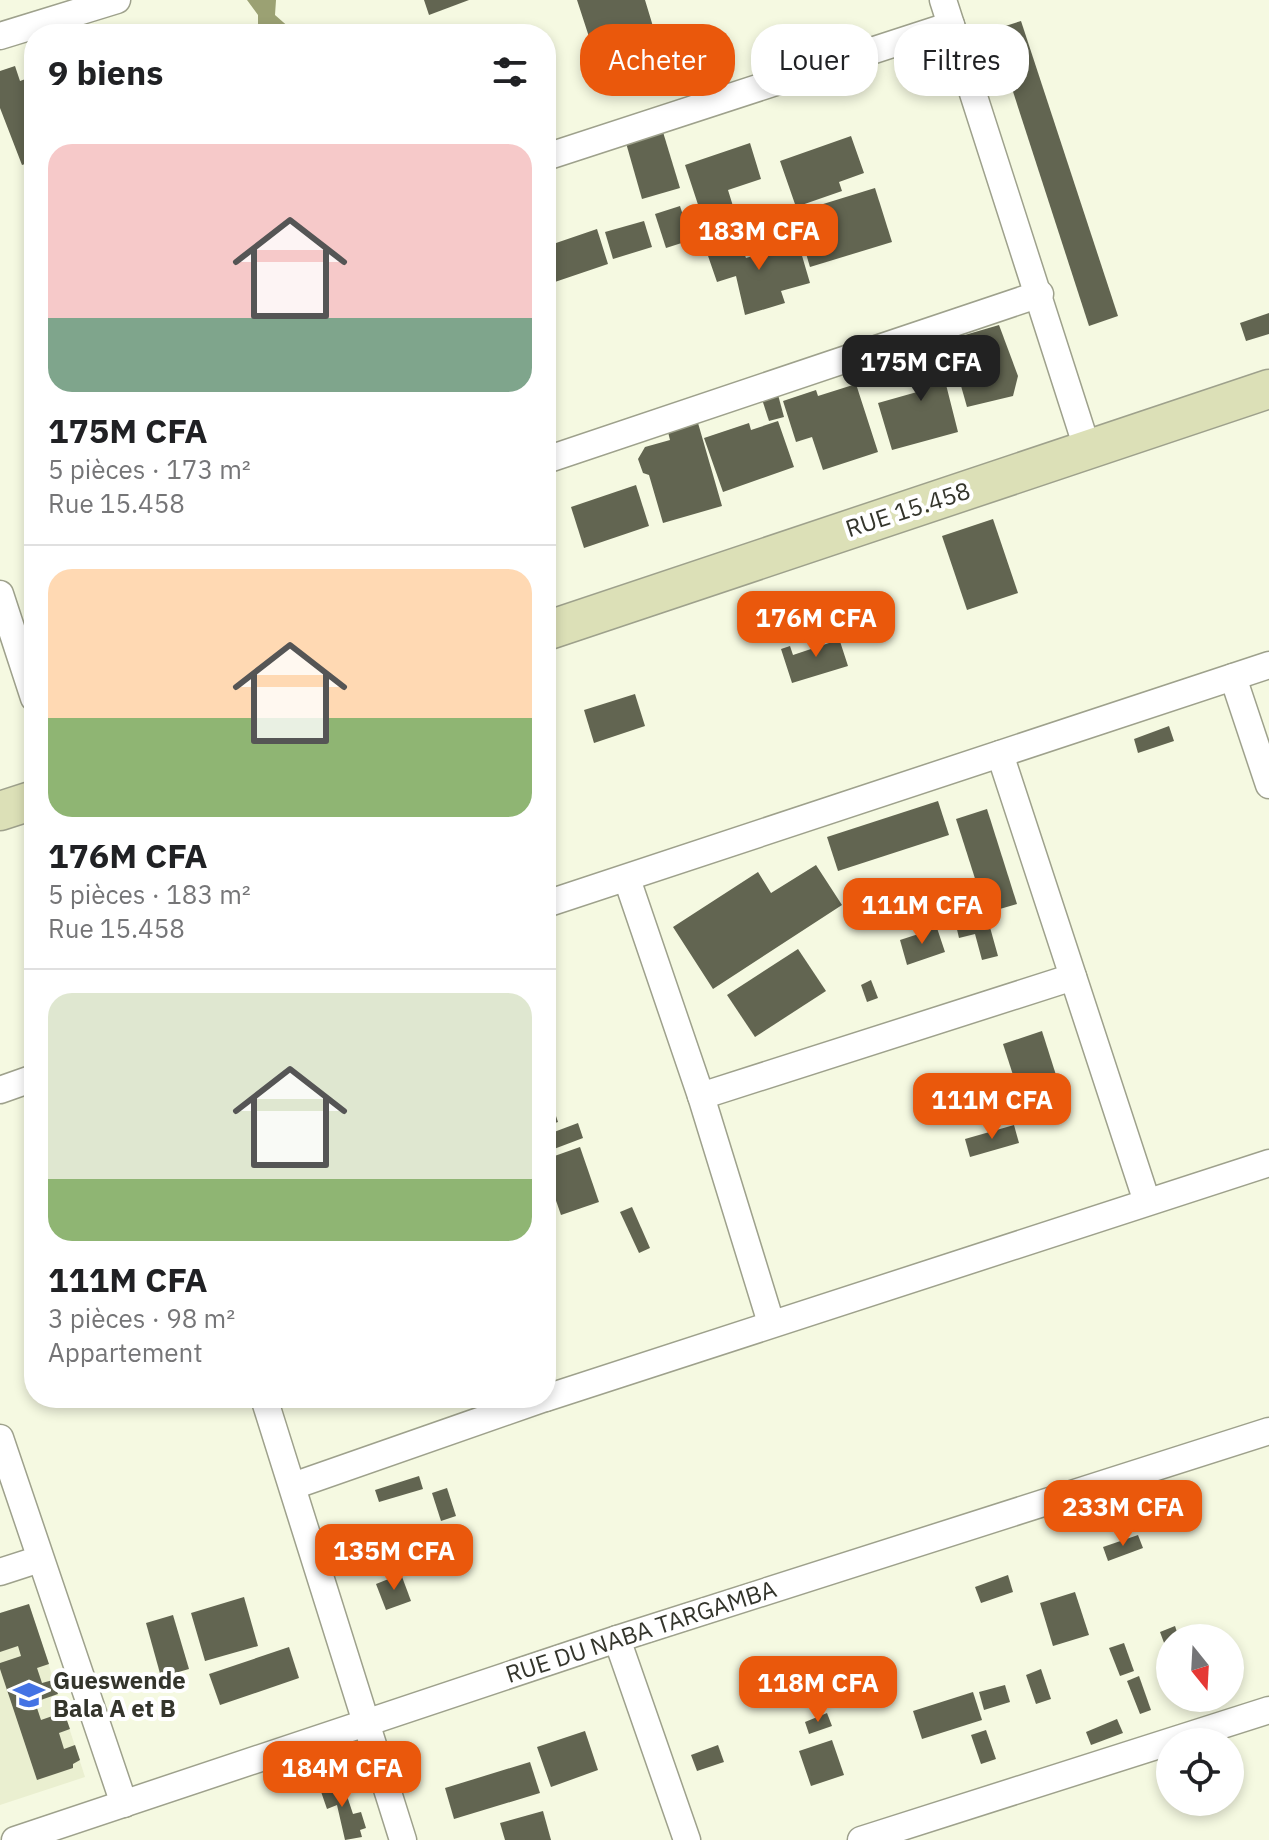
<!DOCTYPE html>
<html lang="fr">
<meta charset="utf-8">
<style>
body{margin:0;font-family:"IBM Plex Sans",sans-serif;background:#f6f6f6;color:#202124;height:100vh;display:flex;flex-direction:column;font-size:30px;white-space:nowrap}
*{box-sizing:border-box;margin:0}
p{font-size:26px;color:#757577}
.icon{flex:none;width:44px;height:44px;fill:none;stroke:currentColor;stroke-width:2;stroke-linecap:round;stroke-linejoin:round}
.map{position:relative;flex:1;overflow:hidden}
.panel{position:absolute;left:24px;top:24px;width:532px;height:1384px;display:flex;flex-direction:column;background:#fff;border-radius:32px;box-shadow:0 4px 12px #0003}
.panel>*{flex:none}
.guide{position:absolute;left:580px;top:24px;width:568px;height:72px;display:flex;gap:16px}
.needle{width:52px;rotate:162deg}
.controls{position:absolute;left:1156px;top:1624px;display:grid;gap:16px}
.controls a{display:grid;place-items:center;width:88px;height:88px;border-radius:50%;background:#fff;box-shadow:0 4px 12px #0003;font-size:40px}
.price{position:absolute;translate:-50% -68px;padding:0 18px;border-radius:16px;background:#ea580c;color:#fff;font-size:26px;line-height:52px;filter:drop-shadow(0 2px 4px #0008)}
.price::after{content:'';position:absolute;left:50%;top:48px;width:24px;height:18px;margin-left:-12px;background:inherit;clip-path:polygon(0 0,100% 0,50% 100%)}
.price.selected{background:#222;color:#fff}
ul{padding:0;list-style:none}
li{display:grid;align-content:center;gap:16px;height:424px;padding:0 24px}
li+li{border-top:2px solid #e0e0e0}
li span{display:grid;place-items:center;height:248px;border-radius:24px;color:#555}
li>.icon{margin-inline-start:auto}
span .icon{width:144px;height:144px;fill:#fffc;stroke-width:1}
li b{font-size:34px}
h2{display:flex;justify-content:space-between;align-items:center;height:96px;padding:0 24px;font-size:34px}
.pill{padding:0 28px;border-radius:32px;background:#fff;box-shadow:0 4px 12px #0003;font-size:28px;line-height:72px}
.pill.selected{background:#ea580c;color:#fff}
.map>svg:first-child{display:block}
</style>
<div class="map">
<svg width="1269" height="1840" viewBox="0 0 1269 1840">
<rect width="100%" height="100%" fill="#f5f9e1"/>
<polygon fill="#eaefd0" points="29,1604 85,1777 0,1805 0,1613"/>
<polygon fill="#9ba173" points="247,0 276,0 275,15 291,29 290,34 258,34 258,15"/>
<g fill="#626551">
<polygon points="424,0 469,0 429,15"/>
<polygon points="577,0 645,0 655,33 620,44 617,35 591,43"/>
<polygon points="1021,21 1118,316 1089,326 993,30"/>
<polygon points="15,66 20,81 34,76 34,161 22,165 0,108 0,71"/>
<polygon points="663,132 680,188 642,199 626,143"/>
<polygon points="851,136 864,173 839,182 842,191 796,207 780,161"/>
<polygon points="750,143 761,179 728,190 737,219 706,229 685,165"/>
<polygon points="875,188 892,242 810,267 794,213"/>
<polygon points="680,206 691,240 666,248 655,214"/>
<polygon points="546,214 556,243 597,229 608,264 546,285"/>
<polygon points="644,221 652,247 613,259 605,232"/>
<polygon points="736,231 746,258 798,242 810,283 781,291 785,303 745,315 736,276 717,282 707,253 723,247 719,236"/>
<polygon points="1269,313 1269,334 1246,341 1240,323"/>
<polygon points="999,325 1018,376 1013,396 967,407 948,340"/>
<polygon points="935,341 958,432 892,450 878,403 917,392 905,349"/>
<polygon points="856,384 878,452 823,470 812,437 796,442 783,401 816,390 818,396"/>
<polygon points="777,391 784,417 769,421 761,396"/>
<polygon points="778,421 794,467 723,492 704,438 749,423 751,430"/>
<polygon points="698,423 722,506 663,523 649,475 643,473 638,459 645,447 670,440 668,432"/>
<polygon points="636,485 649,526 584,548 571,507"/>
<polygon points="993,519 1018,593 967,610 942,536"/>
<polygon points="836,629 848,666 792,683 781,649 790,646 793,655 829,643 826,632"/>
<polygon points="635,694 645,726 594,743 584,710"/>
<polygon points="1169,726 1174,741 1138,753 1134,739"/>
<polygon points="938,801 949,835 838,871 827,837"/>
<polygon points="987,809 1017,904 986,913 956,819"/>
<polygon points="816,865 842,905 713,989 673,927 758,872 771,893"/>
<polygon points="986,913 998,956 982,960 975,934 959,938 955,921"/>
<polygon points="937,928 945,952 907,965 900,940"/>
<polygon points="798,949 826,991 755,1037 727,995"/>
<polygon points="871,980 878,998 867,1002 861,985"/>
<polygon points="1042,1031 1063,1097 1024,1109 1003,1044"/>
<polygon points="553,1107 558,1122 546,1126 546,1109"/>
<polygon points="578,1123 583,1138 546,1152 546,1135"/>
<polygon points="1014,1125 1019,1143 970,1157 965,1139"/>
<polygon points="580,1147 599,1202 561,1215 546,1172 546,1159"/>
<polygon points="632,1207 650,1248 639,1253 620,1212"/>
<polygon points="419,1476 423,1489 379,1502 375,1490"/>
<polygon points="447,1488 456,1516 441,1521 432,1493"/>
<polygon points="1138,1535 1143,1548 1108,1561 1103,1547"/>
<polygon points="401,1574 411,1601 386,1610 376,1584"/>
<polygon points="1008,1575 1013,1592 981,1603 975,1587"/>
<polygon points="1075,1592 1089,1635 1053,1646 1040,1603"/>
<polygon points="244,1597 258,1646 205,1661 191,1613"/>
<polygon points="29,1604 49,1664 37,1668 42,1683 53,1680 58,1694 35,1702 41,1720 64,1712 70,1729 59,1733 64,1749 75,1745 80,1760 73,1764 73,1768 37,1780 0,1669 0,1663 21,1656 18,1646 0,1652 0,1613"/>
<polygon points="173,1615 189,1669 161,1677 146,1623"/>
<polygon points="1175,1626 1179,1638 1170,1638 1170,1659 1160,1632"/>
<polygon points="1124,1643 1134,1671 1120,1676 1109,1648"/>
<polygon points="289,1647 299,1678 220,1705 209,1674"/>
<polygon points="1041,1669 1051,1699 1036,1704 1026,1675"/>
<polygon points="1139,1676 1151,1710 1140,1714 1127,1681"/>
<polygon points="1005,1685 1010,1702 984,1710 979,1692"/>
<polygon points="973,1692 982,1720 922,1739 913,1711"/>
<polygon points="827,1713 832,1726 809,1734 805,1722"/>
<polygon points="1117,1719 1123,1733 1091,1745 1086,1732"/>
<polygon points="986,1730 996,1759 981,1764 971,1735"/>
<polygon points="585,1731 598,1770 551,1787 537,1747"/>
<polygon points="832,1740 844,1775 811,1786 799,1751"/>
<polygon points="718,1745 724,1762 697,1771 691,1755"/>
<polygon points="530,1762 540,1793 454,1819 445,1788"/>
<polygon points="332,1778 346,1793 353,1814 361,1812 366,1828 360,1830 362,1837 345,1840 337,1805 327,1809 318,1783"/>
<polygon points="543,1811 551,1840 505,1840 500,1823"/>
</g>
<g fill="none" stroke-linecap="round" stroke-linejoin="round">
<defs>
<g id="street">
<polyline points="943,0 1088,451"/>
<polyline points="0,36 117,0"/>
<polyline points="546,157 951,25"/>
<polyline points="546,460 1040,294"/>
<polyline points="0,594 34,698"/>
<polyline points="1233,677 1269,785"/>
<polyline points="1000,754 1147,1202"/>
<polyline points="627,879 701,1096 771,1323"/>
<polyline points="546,904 1269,665"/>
<polyline points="0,1090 34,1078"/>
<polyline points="701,1096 1073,977"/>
<polyline points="264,1398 403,1840"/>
<polyline points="546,1398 1269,1163"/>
<polyline points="0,1438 124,1804"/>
<polyline points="293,1486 545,1398"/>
<polyline points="0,1572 40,1559"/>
<polyline points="617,1639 687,1840"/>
<polyline points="15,1840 617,1639 1269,1431"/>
<polyline points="861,1840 1269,1710"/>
</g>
<g id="secondary">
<polyline points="546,631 1269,389"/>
<polyline points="0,811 34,800"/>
</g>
</defs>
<use href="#street" stroke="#9ea18c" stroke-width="29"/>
<use href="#secondary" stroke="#9ea18c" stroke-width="41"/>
<use href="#street" stroke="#fff" stroke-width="26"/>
<use href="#secondary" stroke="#dce0b7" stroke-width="38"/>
</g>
<defs>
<symbol id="school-bare" viewBox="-9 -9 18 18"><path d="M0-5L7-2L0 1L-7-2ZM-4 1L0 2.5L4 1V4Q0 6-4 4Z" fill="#4473e4" stroke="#fff" stroke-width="2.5" paint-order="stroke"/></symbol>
</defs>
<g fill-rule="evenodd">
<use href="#school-bare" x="7" y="1673" width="44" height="44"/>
</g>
<g text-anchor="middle" stroke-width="8" stroke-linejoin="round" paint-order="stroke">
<g font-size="24" fill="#34352c" stroke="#fff">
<text transform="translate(908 510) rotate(-18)" y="8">RUE 15.458</text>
<text transform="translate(641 1632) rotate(-18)" y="8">RUE DU NABA TARGAMBA</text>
</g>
<g font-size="24" font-weight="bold" fill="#34352c" stroke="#fff" text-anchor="start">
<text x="53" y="1689">Gueswende<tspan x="53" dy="28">Bala A et B</tspan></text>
</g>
</g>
</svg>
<div class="controls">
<a><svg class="needle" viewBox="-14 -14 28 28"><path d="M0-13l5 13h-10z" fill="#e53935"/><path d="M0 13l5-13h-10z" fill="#757577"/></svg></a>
<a><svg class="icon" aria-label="locate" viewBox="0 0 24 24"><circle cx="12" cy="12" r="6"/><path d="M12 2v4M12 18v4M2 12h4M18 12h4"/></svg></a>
</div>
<b class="price" style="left:759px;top:272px">183M CFA</b>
<b class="price selected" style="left:921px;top:403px">175M CFA</b>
<b class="price" style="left:816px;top:659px">176M CFA</b>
<b class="price" style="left:922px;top:946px">111M CFA</b>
<b class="price" style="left:992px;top:1141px">111M CFA</b>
<b class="price" style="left:1123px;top:1548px">233M CFA</b>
<b class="price" style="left:394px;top:1592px">135M CFA</b>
<b class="price" style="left:818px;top:1724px">118M CFA</b>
<b class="price" style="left:342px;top:1809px">184M CFA</b>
<div class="guide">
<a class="pill selected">Acheter</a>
<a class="pill">Louer</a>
<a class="pill">Filtres</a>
</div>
<section class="panel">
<h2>9 biens<svg class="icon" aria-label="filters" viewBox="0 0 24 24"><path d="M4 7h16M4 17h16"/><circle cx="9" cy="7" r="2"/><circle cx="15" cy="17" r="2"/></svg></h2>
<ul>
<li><span style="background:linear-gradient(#f6c9c9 70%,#7fa58c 0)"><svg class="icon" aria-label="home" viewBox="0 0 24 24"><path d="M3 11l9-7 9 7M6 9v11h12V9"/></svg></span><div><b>175M CFA</b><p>5 pièces · 173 m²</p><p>Rue 15.458</p></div></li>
<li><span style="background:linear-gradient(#ffd9b3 60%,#8fb573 0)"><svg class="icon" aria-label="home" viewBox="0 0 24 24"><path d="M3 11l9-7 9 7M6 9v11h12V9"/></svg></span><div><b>176M CFA</b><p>5 pièces · 183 m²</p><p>Rue 15.458</p></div></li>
<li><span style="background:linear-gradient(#dfe7d0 75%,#8fb573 0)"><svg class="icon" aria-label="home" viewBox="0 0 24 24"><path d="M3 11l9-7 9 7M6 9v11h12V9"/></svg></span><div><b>111M CFA</b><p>3 pièces · 98 m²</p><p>Appartement</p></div></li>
</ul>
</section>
</div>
